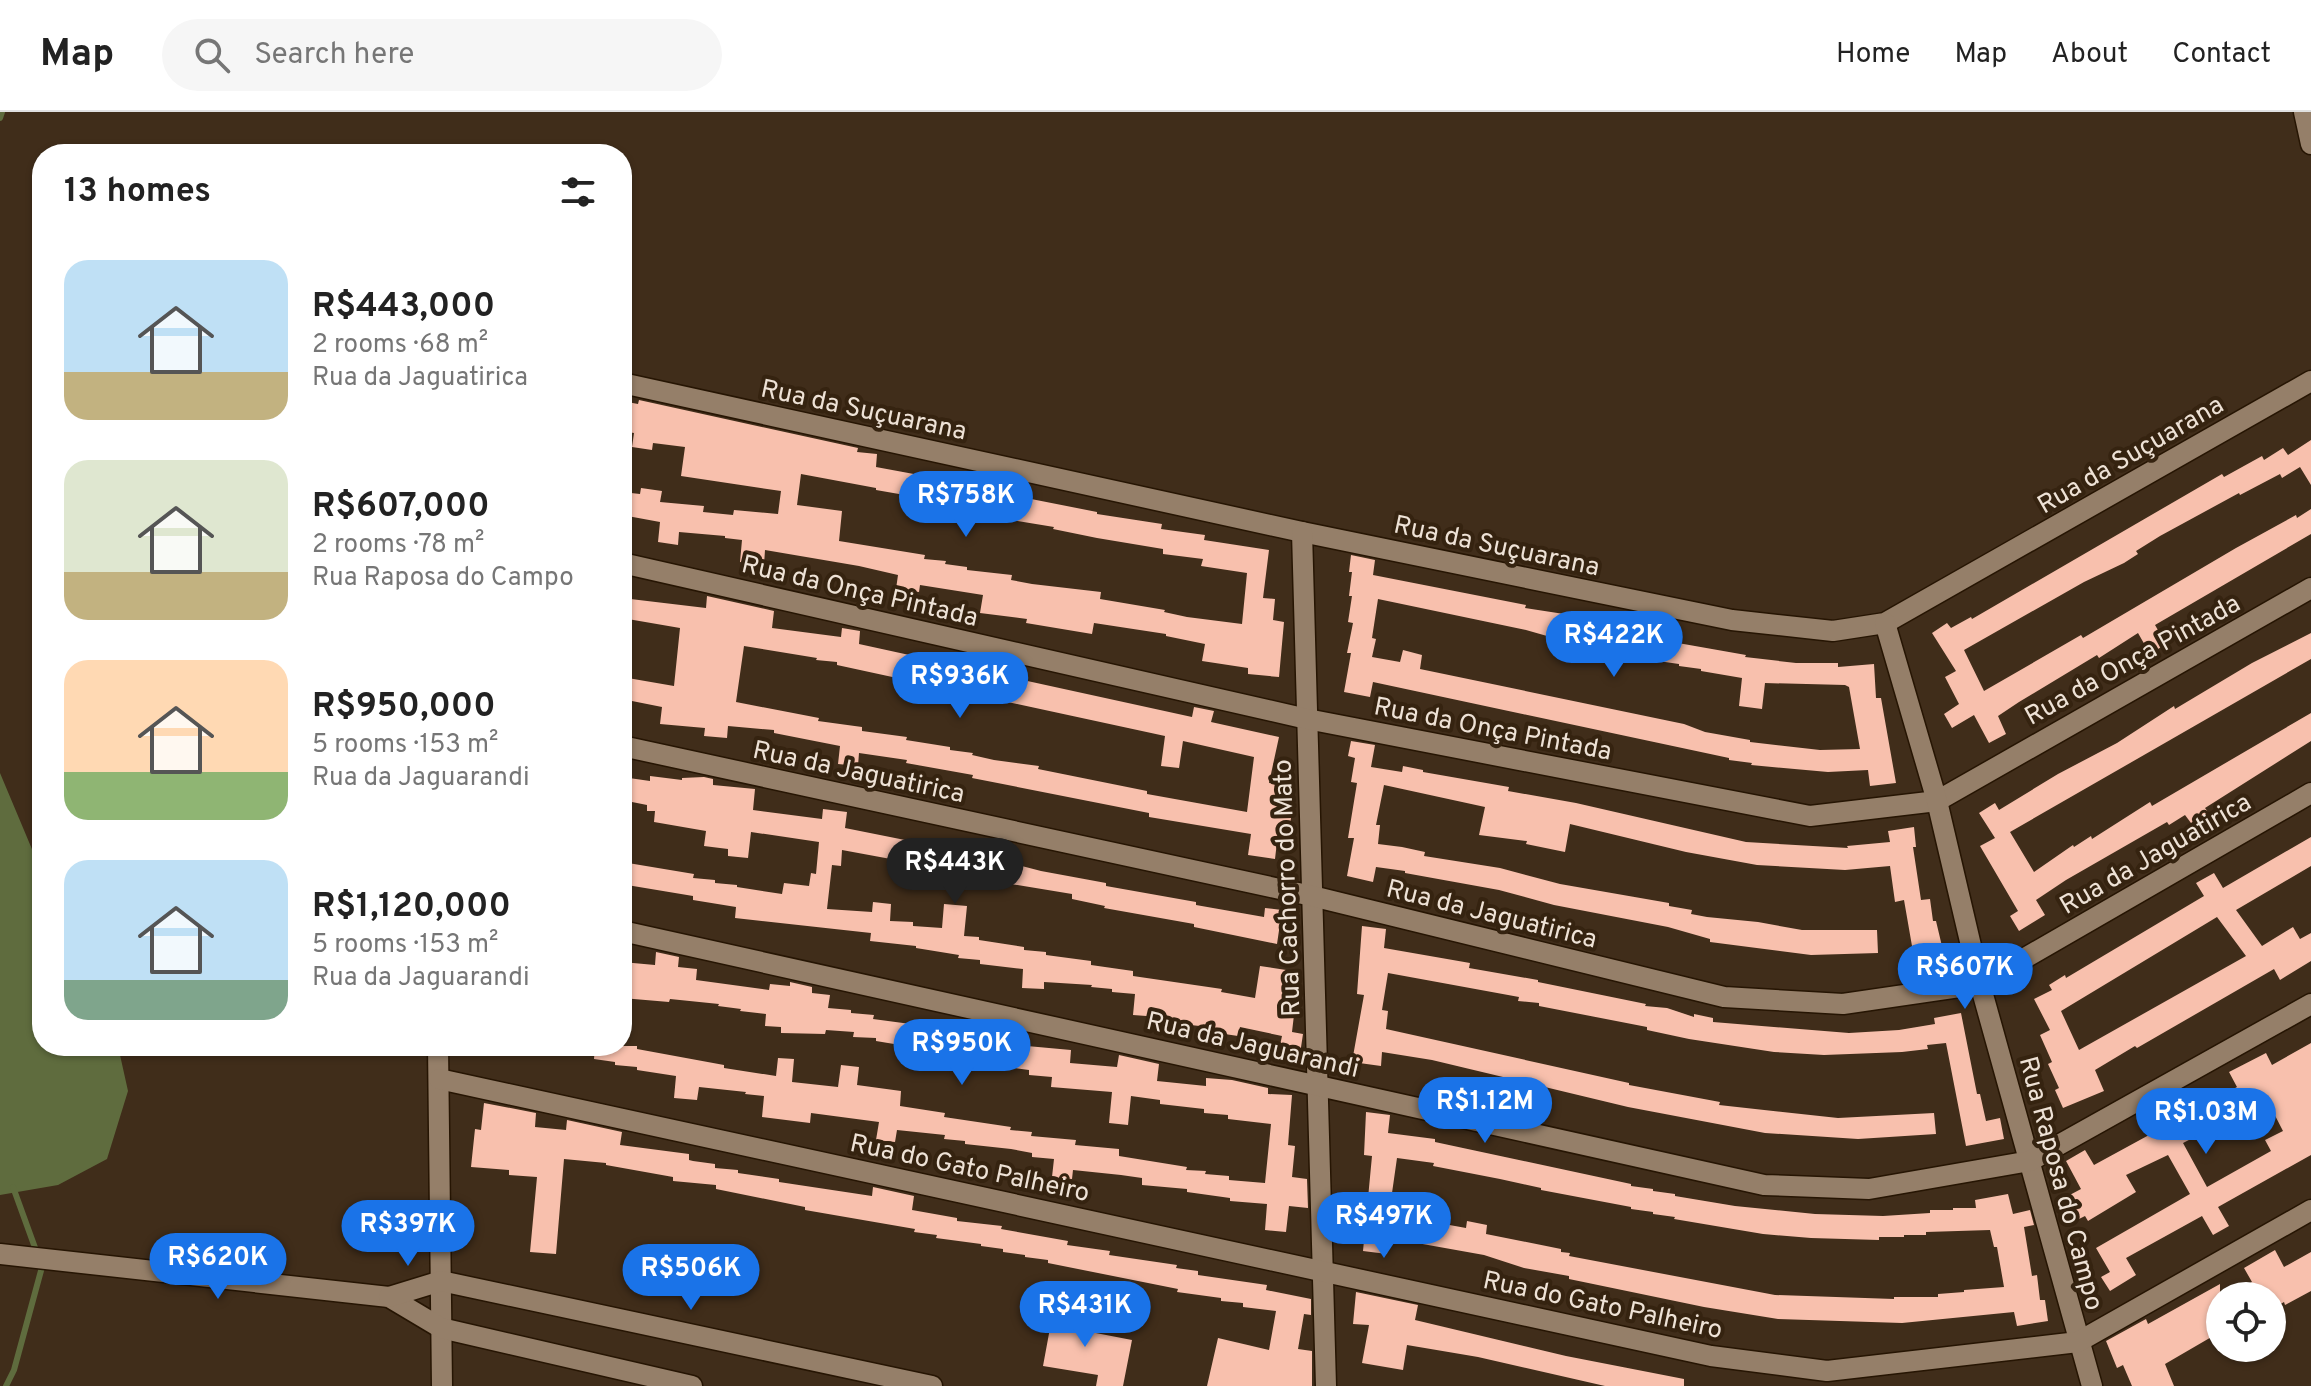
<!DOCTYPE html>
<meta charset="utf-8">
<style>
body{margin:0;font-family:Overpass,sans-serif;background:#f6f6f6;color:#222;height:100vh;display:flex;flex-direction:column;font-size:30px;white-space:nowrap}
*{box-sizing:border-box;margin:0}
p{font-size:26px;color:#767676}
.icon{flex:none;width:44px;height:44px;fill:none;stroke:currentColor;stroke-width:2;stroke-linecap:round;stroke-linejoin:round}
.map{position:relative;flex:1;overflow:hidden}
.side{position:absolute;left:32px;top:32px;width:600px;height:912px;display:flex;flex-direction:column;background:#fff;border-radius:32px;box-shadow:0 2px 6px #0004}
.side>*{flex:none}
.controls{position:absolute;left:2206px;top:1170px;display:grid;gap:16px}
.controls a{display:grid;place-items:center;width:80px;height:80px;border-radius:50%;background:#fff;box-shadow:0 2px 6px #0004;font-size:40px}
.price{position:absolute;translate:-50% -68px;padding:0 18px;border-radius:28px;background:#1a73e8;color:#fff;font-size:26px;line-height:52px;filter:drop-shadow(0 2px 4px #0008)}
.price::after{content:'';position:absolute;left:50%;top:48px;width:24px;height:18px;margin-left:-12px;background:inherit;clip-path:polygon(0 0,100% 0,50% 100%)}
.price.selected{background:#222;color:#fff}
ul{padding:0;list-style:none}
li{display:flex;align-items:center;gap:24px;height:200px;padding:0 32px}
li span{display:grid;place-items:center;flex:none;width:224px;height:160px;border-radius:24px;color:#555}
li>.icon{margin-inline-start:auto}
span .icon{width:96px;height:96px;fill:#fffc;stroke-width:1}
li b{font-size:34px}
h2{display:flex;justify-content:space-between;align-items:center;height:96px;padding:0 32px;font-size:34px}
header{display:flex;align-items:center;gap:48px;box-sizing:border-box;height:112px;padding:0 40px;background:#fff;border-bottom:2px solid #e0e0e0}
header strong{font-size:38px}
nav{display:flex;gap:44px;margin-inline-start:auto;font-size:28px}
.search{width:560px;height:72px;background:#f6f6f6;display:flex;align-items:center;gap:20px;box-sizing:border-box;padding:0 28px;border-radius:44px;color:#767676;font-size:30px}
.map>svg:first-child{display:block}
</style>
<header>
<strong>Map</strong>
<div class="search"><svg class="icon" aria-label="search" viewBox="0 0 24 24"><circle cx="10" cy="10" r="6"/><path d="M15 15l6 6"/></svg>Search here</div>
<nav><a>Home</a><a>Map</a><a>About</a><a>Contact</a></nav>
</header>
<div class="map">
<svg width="2311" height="1274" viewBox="0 0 2311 1274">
<rect width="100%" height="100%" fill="#402d1a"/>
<polygon fill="#5f6c3e" points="0,661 42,761 42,934 118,934 128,979 107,1047 58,1073 0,1083"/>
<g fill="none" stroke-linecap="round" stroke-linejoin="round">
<g stroke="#5f6c3e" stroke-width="6">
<polyline points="0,6 2,0"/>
<polyline points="6,1274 14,1258 42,1155 13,1075"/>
</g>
</g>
<g fill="#f8c0ad" fill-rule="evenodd">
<path d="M639 288 858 336 857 340 877 342 876 355 1011 380V383L1097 400V402L1162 412 1161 417 1205 423 1204 428 1269 438 1263 486 1275 487 1273 508 1284 510 1279 565 1248 562V556L1202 549 1205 532 1166 524V522L1094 511 1092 522 1026 511 1027 507 980 501 983 483 920 473 919 480 896 477 898 463 859 454 765 438 764 453 740 450 742 428 725 426V424L679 420 678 433 658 430 660 410 622 403V380L640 382 641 376 662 379 660 390 704 394 703 400 733 403 734 398 778 402 781 379 681 364 685 335 653 331 652 338 632 335 634 321 622 319V289L638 292ZM801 362 876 376V378L922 386V389L1012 404 1011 408 1054 415 1053 417 1097 426 1163 437V442L1203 447 1201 454 1247 461 1242 512 1187 505 1164 500 1165 498 1100 487 1101 480 1032 472 1011 468 1012 463 967 458V455L945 452 946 449 924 447 925 443 839 429 842 399 797 393Z"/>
<polygon points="2311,328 2311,373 2300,355 2282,366 2280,362 2240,383 2239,381 2160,424 2136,439 2138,442 2124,451 2084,470 1964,538 1984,579 2081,523 2083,526 2236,436 2296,403 2297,406 2311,397 2311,422 2155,513 2166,532 2150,542 2138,521 2099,546 2097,543 2019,590 1998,604 2006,622 1989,631 1974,603 1952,616 1944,602 1959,592 1945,565 1956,559 1932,521 1947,511 1951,516 1971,505 1972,507 2222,362 2224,365 2262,344 2264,348 2283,336 2288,343"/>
<path d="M1351 443 1375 448 1373 463 1526 493 1525 496 1590 506 1589 511 1659 523 1679 527 1678 531 1746 543 1745 545 1796 551H1838V555L1874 552 1876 586H1881L1896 671 1870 674 1868 658 1828 660 1751 653 1752 651 1729 648V646L1373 570 1370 585 1344 580 1351 541H1347L1353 511 1348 510 1352 484H1349L1352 460H1349ZM1378 487 1526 518 1568 530 1614 537V540L1658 547V549L1679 552V554L1701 557V559L1742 566 1739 594 1762 597 1765 571 1845 573 1849 575 1860 637 1820 638 1750 630V628L1705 620 1684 612 1420 557 1422 543 1403 538 1400 550 1372 545 1376 527 1372 526Z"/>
<path d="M707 484 774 499 772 516 841 525 842 516 860 519 859 532 1192 605 1194 595 1214 599 1211 610 1279 625 1269 671 1278 672 1275 693 1293 695 1288 723 1278 721 1275 747 1248 743 1251 722 1149 705V701L972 666 973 663 906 651 907 648 859 641 858 654 838 652 840 634 774 621V618L728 614 727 626 704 624 705 616 660 612 662 595 622 587V565L674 574 680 516 622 506V486L706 496ZM744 534 817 546 816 548 837 550V553L1165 624 1161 654 1179 656 1183 629 1254 645 1247 700 1147 682V679L1038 657 1039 654 994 648 972 643 973 641 950 638V635L906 628 907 625 862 619V615L818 609 819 606 736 590Z"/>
<polygon points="2311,521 2311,547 2010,720 2034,760 2073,733 2074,735 2091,724 2092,727 2150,690 2152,694 2311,601 2311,629 2205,696 2208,700 2191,711 2185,703 2169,713 2167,710 2066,768 2036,788 2045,803 2019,819 2010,804 2018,799 1980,734 1995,726 1979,701 1995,691 1999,698 2058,662 2117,631 2174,594 2175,597 2252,551"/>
<polygon points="1351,629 1375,633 1371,655 1402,660 1403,654 1423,658 1423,660 1509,675 1508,679 1576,691 1746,730 1848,736 1847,734 1890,730 1888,719 1914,715 1916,735 1913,735 1921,788 1930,787 1933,809 1936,809 1946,851 1920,855 1916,833 1912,834 1904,788 1895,790 1890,754 1845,758 1757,753 1686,740 1570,712 1565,740 1526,732 1527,729 1479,723 1485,695 1384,673 1376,713 1380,713 1378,732 1402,735 1425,740 1424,744 1500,756 1560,772 1669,791 1669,794 1692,798 1691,802 1707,805 1758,810 1802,818 1877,818 1878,841 1811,843 1710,830 1710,827 1668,815 1554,793 1499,778 1405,761 1405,759 1376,755 1373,770 1347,764 1354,726 1348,726 1357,671 1351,670 1355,646 1348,644"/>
<polygon points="650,664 682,668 682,666 704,665 713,667 713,673 755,677 753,698 822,707 823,697 847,700 845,716 975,742 1041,759 1106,771 1106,774 1196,790 1196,793 1264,805 1265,796 1282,798 1277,832 1194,815 1194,812 1104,796 1105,794 1072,787 1072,782 974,766 907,752 907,750 842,738 841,754 832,753 827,797 872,800 873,790 891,792 890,809 913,810 913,814 942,816 944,792 967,794 964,824 979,825 979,828 1024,835 1024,838 1046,840 1046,843 1091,849 1091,853 1133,859 1133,864 1222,877 1221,880 1255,886 1260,854 1299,860 1292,920 1303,922 1300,942 1279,938 1282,924 1240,915 1238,924 1218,921 1218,916 1172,911 1173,906 1133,903 1135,882 1112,880 1112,877 1091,875 1092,873 1044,870 1044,877 1022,876 1023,857 980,852 980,848 958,846 959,843 916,836 916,834 870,829 871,821 735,806 736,795 693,788 693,784 627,773 622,771 622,750 694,762 693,766 715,768 715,771 737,773 737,775 782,782 784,771 809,774 811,761 816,762 819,730 751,720 748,746 728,744 728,737 704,734 706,719 654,710 655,699 647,699 647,693 622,688 622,665 650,669"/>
<path d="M2311 725V754L2236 798 2262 834 2293 815 2300 827 2311 821V849L2280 868 2274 857 2137 936 2135 934 2095 958 2104 979 2063 996 2055 978 2059 976 2048 952 2052 950 2040 923 2050 918 2034 887 2052 878 2049 873 2065 863 2066 866 2204 784 2196 771 2214 761 2223 776ZM2217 805 2246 844 2079 938 2061 899Z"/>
<polygon points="1362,814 1386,817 1384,836 1470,851 1469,856 1538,868 1538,870 1646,892 1645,894 1667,896 1694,905 1694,902 1713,906 1713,910 1849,921 1899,918 1935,912 1934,906 1961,901 1977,982 1980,982 1986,1009 2000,1006 2004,1027 1966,1034 1946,931 1927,933 1928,937 1902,940 1824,943 1774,940 1689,927 1647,918 1647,915 1539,894 1539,891 1518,889 1519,885 1388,861 1382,898 1388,899 1386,917 1629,971 1629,973 1720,990 1719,993 1838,1006 1934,1001 1936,1022 1858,1027 1765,1021 1628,995 1432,948 1382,940 1381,954 1352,950 1364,883 1357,882"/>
<polygon points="656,840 679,845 678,855 697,857 696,868 769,878 770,872 790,874 790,870 812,875 812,881 830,883 828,896 851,898 851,901 874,903 873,907 918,913 918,918 961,924 961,926 1010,930 1010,919 1028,923 1027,934 1071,938 1070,951 1117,955 1119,943 1159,952 1157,969 1206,974 1206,966 1232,968 1268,976 1268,982 1292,983 1288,1033 1295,1034 1292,1065 1307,1067 1308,1096 1289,1094 1286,1120 1265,1118 1267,1092 1230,1089 1230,1086 1187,1080 1187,1077 1142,1073 1142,1066 1121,1063 1073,1058 1072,1067 1052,1065 1054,1047 1032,1045 1032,1041 1011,1037 965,1032 965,1029 944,1027 945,1023 897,1018 895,1030 876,1028 879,1010 811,1001 810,1011 762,1005 764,984 745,982 746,980 699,975 697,988 674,986 676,964 637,958 637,955 615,953 615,950 594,947 595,934 637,934 637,937 724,953 724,956 776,964 778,946 794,947 792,970 838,975 841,953 859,955 857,973 901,979 900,994 945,1001 944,1005 1011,1015 1010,1018 1032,1020 1031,1024 1076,1028 1075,1033 1119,1037 1119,1044 1187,1055 1186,1058 1206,1059 1205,1062 1229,1064 1229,1068 1265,1071 1271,1012 1228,1007 1228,1003 1204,1001 1204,997 1160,992 1160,988 1131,984 1128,1013 1109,1011 1112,980 1051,975 1052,965 1029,963 1029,958 962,949 963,944 942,943 942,940 876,929 876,926 853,925 854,920 826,918 825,922 781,921 781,915 765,914 766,902 740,899 741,897 718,894 719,892 670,887 669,890 622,886 622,850 655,853"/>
<path d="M2311 931V1043L2218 1095 2229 1114 2213 1123 2202 1104 2126 1146 2136 1163 2110 1179 2101 1165 2110 1160 2096 1136 2190 1082 2168 1043 2126 1063 2136 1080 2088 1109 2085 1104 2077 1108 2066 1085 2081 1077 2066 1049 2085 1038 2094 1053 2237 975 2229 960 2266 941 2272 953ZM2267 988 2283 1019 2265 1028 2271 1039 2207 1075 2183 1031Z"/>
<polygon points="484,991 536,1001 535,1015 566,1018 567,1008 622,1020 620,1033 689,1042 689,1048 693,1049 715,1052 715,1056 738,1058 738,1061 779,1067 779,1070 872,1084 873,1075 914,1084 912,1098 957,1106 957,1109 1002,1114 1001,1117 1068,1129 1067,1133 1110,1139 1109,1143 1177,1153 1176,1156 1198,1159 1198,1163 1267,1173 1266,1178 1311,1187 1311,1203 1304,1202 1298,1237 1312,1239 1312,1274 1207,1274 1218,1226 1269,1238 1276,1199 1243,1195 1243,1191 1221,1189 1221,1186 1177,1180 1178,1177 1048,1151 1048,1148 1025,1145 1025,1143 1003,1140 1003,1137 981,1134 981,1132 936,1126 937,1123 914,1120 915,1117 805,1098 805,1095 716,1077 716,1073 673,1069 673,1065 606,1053 606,1051 564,1047 556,1142 530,1140 537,1065 509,1063 509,1058 471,1055 475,1017 481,1018"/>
<path d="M1366 1000 1390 1003 1388 1021 1435 1027V1030L1631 1072V1074L1653 1077V1079L1675 1082V1084L1735 1094 1815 1102 1883 1104 1930 1101V1098H1953V1096H1976L1975 1088 2008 1082 2013 1102 2030 1098 2034 1113 2024 1115 2032 1164 2037 1163 2040 1188H2045L2048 1209 2017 1214 2014 1200 1902 1211 1778 1207 1704 1195 1569 1167V1164L1524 1156 1484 1143 1389 1126 1387 1142 1363 1139 1372 1044 1364 1043ZM1397 1046 1434 1051 1433 1054 1500 1067 1541 1076V1078L1631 1095V1097L1653 1100V1102L1675 1105 1674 1107 1763 1122 1811 1126 1879 1128V1125H1904V1123H1926V1120L1990 1118 1994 1135H1997L2004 1175 1964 1178V1180L1938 1182V1185H1894V1187L1775 1183 1569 1144 1570 1141 1561 1140V1137L1486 1122 1487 1113 1467 1109 1466 1116 1389 1102Z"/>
<polygon points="2275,1138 2284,1155 2311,1140 2311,1179 2285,1193 2284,1190 2272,1197 2272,1184 2227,1184 2252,1170 2244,1156"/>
<polygon points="2220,1172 2220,1220 2165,1252 2174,1274 2132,1274 2123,1253 2117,1256 2106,1229 2146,1207 2148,1212"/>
<polygon points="1356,1180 1418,1193 1415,1208 1566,1244 1684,1267 1684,1274 1605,1274 1478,1245 1407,1233 1403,1258 1362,1251 1369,1213 1353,1212"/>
<polygon points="1055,1189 1079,1193 1075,1217 1132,1228 1123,1274 1096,1274 1098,1263 1043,1254"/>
</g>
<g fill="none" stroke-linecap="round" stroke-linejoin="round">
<defs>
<g id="minor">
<polyline points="2304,0 2311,32"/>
<polyline points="622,271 1302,420 1732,508 1833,519 1885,511 2311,269"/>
<polyline points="1302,420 1326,1274"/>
<polyline points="622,451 1307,607 1810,704 1937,689 2311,476"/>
<polyline points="1885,511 1937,689 1980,872 2092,1274"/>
<polyline points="622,634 1312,784 1724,885 1843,892 1980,872 2311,681"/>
<polyline points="622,819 1764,1073 1869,1077 2030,1049 2311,892"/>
<polyline points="438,934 442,1274"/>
<polyline points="439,967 1711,1244 1827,1259 2078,1230 2311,1098"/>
<polyline points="0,1142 389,1185 441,1216 692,1274"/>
<polyline points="389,1185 441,1169 932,1274"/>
</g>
</defs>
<use href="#minor" stroke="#261503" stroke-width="23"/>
<use href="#minor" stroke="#957f69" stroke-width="20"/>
</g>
<g text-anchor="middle" stroke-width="8" stroke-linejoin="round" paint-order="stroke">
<g font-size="26" fill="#eee2d6" stroke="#352310">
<text transform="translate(864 297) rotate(12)" y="9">Rua da Suçuarana</text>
<text transform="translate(2130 342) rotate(-30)" y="9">Rua da Suçuarana</text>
<text transform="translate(1497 433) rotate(12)" y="9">Rua da Suçuarana</text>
<text transform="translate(860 478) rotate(13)" y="9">Rua da Onça Pintada</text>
<text transform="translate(2132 547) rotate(-29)" y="9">Rua da Onça Pintada</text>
<text transform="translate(1493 616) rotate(11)" y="9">Rua da Onça Pintada</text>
<text transform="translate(859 659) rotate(12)" y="9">Rua da Jaguatirica</text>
<text transform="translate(2155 741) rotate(-30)" y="9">Rua da Jaguatirica</text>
<text transform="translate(1286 776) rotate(-92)" y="9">Rua Cachorro do Mato</text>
<text transform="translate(1492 801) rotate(14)" y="9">Rua da Jaguatirica</text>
<text transform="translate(1253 932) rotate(13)" y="9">Rua da Jaguarandi</text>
<text transform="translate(970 1055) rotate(12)" y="9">Rua do Gato Palheiro</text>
<text transform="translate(2062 1071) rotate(75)" y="9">Rua Raposa do Campo</text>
<text transform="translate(1603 1192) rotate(12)" y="9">Rua do Gato Palheiro</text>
</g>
</g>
</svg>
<div class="controls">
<a><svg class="icon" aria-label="locate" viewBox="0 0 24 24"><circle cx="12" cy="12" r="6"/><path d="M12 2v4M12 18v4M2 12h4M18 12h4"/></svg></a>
</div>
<b class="price" style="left:966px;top:427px">R$758K</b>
<b class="price" style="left:1614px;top:567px">R$422K</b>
<b class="price" style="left:960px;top:608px">R$936K</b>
<b class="price selected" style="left:955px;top:794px">R$443K</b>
<b class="price" style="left:1965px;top:899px">R$607K</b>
<b class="price" style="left:962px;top:975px">R$950K</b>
<b class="price" style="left:1485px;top:1033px">R$1.12M</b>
<b class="price" style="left:2206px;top:1044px">R$1.03M</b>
<b class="price" style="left:1384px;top:1148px">R$497K</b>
<b class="price" style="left:408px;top:1156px">R$397K</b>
<b class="price" style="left:218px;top:1189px">R$620K</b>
<b class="price" style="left:691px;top:1200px">R$506K</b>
<b class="price" style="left:1085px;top:1237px">R$431K</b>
<section class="side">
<h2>13 homes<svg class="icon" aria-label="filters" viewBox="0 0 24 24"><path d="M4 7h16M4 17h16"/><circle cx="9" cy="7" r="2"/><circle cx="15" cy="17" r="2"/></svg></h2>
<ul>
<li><span style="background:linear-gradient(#bfe0f5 70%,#c2b280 0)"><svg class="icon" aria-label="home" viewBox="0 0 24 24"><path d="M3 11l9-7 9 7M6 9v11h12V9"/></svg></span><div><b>R$443,000</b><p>2 rooms · 68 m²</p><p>Rua da Jaguatirica</p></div></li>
<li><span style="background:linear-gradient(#dfe7d0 70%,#c2b280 0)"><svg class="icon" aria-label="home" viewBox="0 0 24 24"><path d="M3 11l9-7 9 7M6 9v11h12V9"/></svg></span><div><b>R$607,000</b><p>2 rooms · 78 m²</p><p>Rua Raposa do Campo</p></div></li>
<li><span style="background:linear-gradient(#ffd9b3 70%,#8fb573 0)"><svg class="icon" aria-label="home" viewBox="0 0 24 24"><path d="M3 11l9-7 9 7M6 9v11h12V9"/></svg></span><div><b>R$950,000</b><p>5 rooms · 153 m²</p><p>Rua da Jaguarandi</p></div></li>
<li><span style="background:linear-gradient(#bfe0f5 75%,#7fa58c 0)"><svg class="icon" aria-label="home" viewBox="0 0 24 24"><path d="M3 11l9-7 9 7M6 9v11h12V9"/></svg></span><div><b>R$1,120,000</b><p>5 rooms · 153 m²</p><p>Rua da Jaguarandi</p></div></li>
</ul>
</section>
</div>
